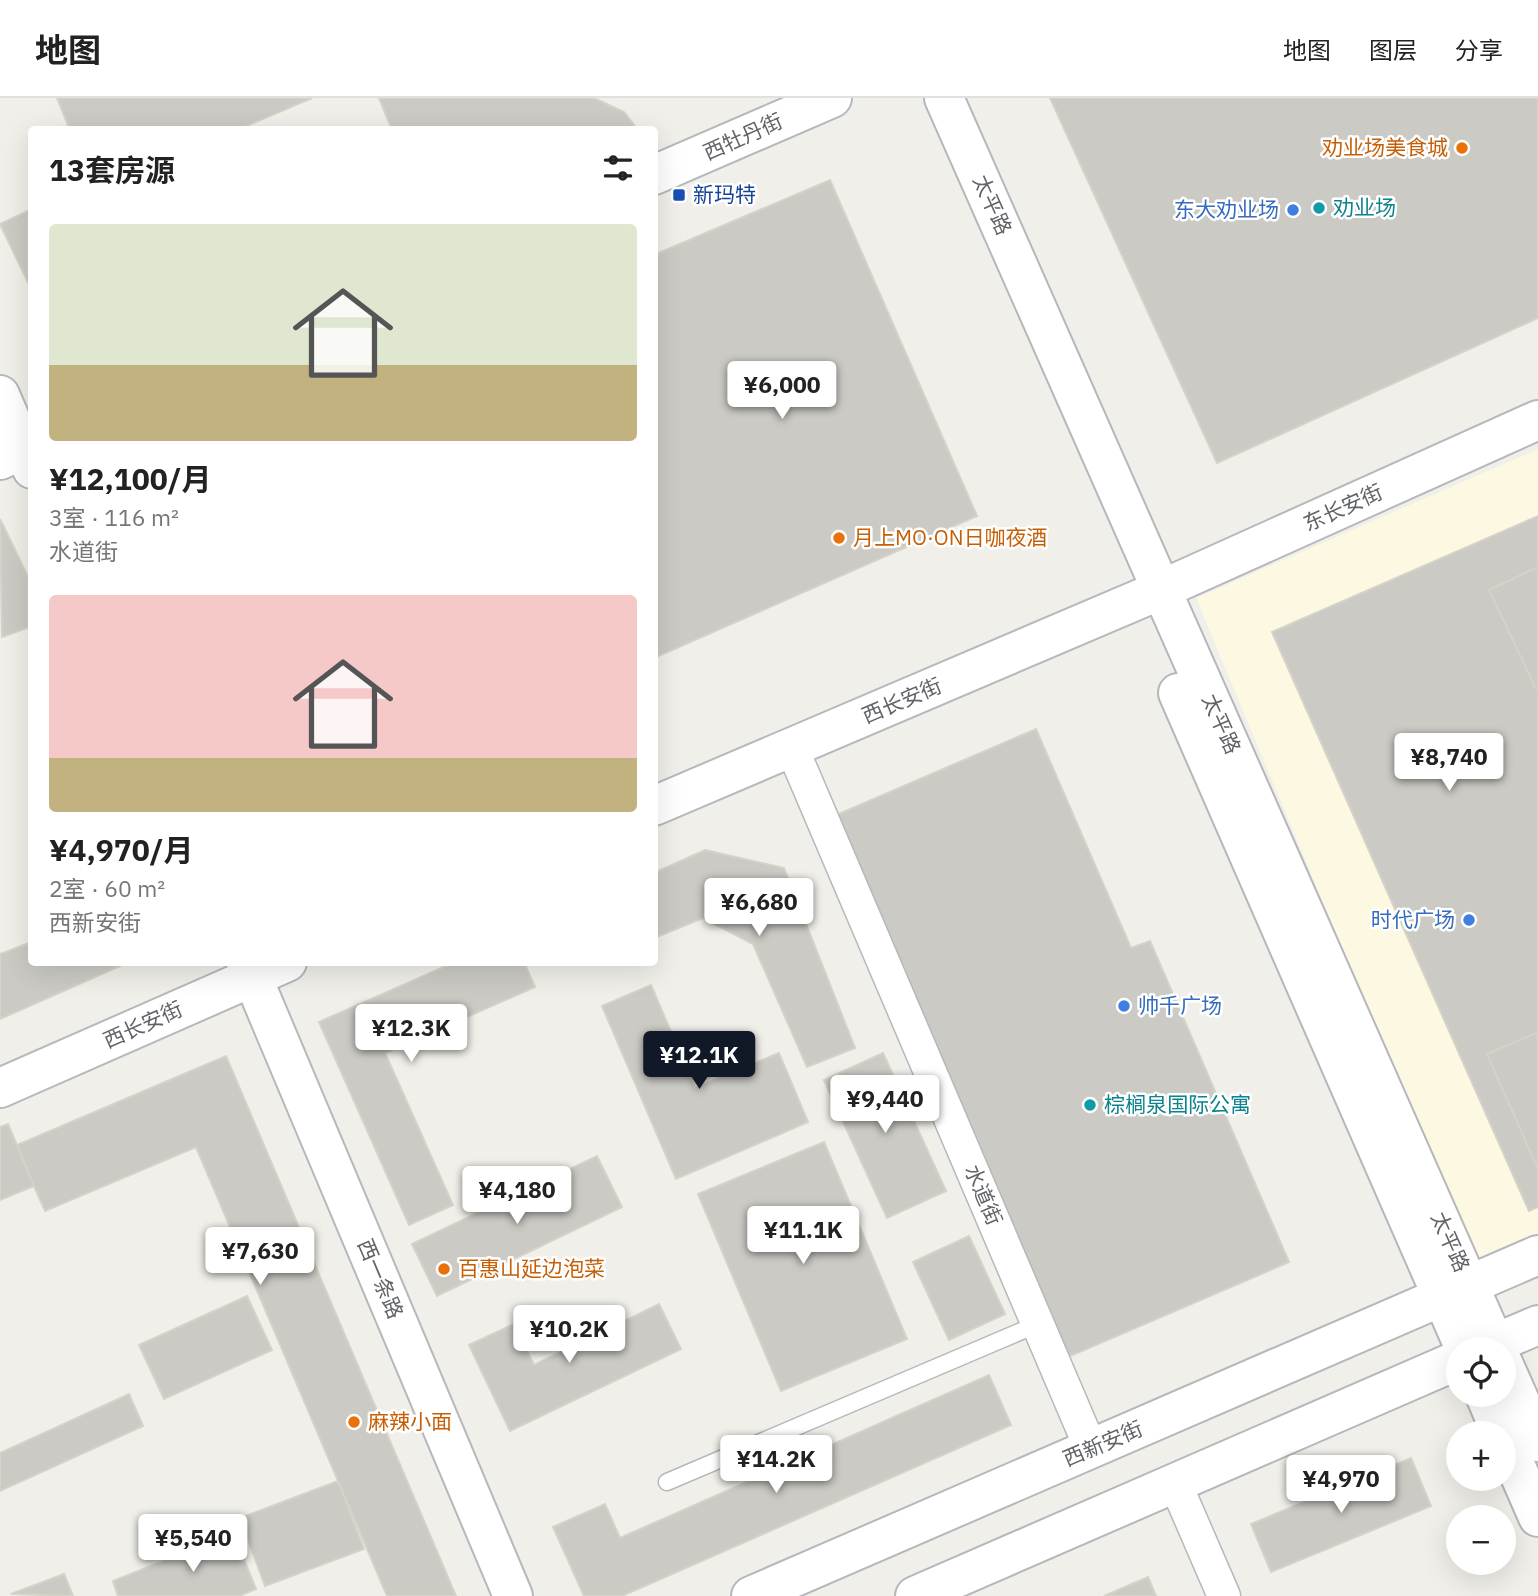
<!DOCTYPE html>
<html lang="zh">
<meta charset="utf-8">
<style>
body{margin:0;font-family:"IBM Plex Sans","Noto Sans SC",sans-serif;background:#f2f2f2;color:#222;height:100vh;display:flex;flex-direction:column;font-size:26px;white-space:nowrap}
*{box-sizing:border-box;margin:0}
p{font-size:23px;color:#767676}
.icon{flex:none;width:38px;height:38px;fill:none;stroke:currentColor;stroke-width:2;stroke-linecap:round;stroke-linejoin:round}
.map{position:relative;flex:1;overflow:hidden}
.drawer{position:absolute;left:28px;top:28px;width:630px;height:840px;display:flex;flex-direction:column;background:#fff;border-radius:7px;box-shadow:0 7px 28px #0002}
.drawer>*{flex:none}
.controls{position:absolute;left:1446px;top:1239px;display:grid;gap:14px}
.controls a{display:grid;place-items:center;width:70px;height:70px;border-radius:50%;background:#fff;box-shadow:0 7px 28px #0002;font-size:35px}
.price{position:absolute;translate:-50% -60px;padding:0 16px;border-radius:7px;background:#fff;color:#222;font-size:23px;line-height:46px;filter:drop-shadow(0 2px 4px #0008)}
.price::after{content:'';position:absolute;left:50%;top:42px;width:21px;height:16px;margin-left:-10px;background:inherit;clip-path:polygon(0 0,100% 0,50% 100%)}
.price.current{background:#111827;color:#fff}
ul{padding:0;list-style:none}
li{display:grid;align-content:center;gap:14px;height:371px;padding:0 21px}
li span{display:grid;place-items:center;height:217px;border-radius:7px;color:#555}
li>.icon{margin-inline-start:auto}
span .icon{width:126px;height:126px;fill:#fffc;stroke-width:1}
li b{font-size:30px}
h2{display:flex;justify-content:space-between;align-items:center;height:84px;padding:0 21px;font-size:30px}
header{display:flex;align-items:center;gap:42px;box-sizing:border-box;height:98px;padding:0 35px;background:#fff;border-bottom:2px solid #e0e0e0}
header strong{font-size:33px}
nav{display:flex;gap:38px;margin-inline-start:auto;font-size:24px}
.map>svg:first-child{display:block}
</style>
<header>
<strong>地图</strong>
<nav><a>地图</a><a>图层</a><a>分享</a></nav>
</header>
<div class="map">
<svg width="1538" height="1498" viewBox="0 0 1538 1498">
<rect width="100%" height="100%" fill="#f0efe9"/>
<polygon fill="#fcf8e2" points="1538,351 1538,1141 1475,1169 1196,500"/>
<g fill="#cccac5" stroke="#d5d2c7" stroke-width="2">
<polygon points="57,0 312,0 237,32 70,32"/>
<polygon points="379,0 594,0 624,14 638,32 392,32"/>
<polygon points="1050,0 1538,0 1538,220 1217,365"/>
<polygon points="830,82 977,418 654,560 654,157"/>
<polygon points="32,111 32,193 0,126"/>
<polygon points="1538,418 1538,1109 1529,1113 1272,534"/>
<polygon points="0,421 32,487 32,528 2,539"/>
<polygon points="1538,469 1538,595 1489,492"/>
<polygon points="1036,631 1131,850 1150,843 1289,1164 1068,1259 834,718"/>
<polygon points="705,752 784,770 855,950 807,969 753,846 703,820 654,840 654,775"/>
<polygon points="32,844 32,864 129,864 0,921 0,856"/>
<polygon points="455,864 524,864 535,889 385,955 453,1107 409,1127 319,924"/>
<polygon points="651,887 695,990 779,955 808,1024 676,1081 602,908"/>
<polygon points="1536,935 1538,940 1538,1071 1487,956"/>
<polygon points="883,955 946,1093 887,1120 824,982"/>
<polygon points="226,958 456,1498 387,1498 196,1049 45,1113 34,1088 17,1047"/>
<polygon points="8,1026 34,1088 0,1102 0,1029"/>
<polygon points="824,1044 907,1241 781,1293 698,1096"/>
<polygon points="597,1058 622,1109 437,1198 412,1146"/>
<polygon points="969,1138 1005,1216 949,1242 913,1164"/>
<polygon points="247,1198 272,1252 164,1301 139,1247"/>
<polygon points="659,1206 681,1251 510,1333 469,1247 514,1226 534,1267"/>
<polygon points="989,1277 1011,1327 622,1498 584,1498 553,1429 605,1406 620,1440"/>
<polygon points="129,1296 143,1328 0,1393 0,1355"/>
<polygon points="1411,1360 1431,1408 1271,1474 1251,1426"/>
<polygon points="338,1383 364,1451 265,1488 240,1420"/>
<polygon points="233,1435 256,1491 239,1498 118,1498 113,1483"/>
<polygon points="64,1476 73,1498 11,1496"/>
<polygon points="1148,1479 1156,1498 1104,1498"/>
</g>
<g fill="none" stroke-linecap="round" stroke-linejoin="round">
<defs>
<polyline id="service" points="667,1384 1038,1226"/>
<g id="minor">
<polyline points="792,650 1091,1351"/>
<polyline points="1175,1385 1224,1498"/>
</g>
<g id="tertiary">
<polyline points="0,297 32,371"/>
<polyline points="654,708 1149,497 1538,322"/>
<polyline points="246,864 513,1498"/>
<polyline points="0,990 287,864"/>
</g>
<g id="secondary">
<polyline points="944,0 1497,1251"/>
<polyline points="654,77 832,0"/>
<polyline points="0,362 32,348"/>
<polyline points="1178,595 1465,1251"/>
<polyline points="1482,1251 1538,1227"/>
<polyline points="1503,1265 1538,1344"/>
<polyline points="1485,1297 1501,1335"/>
<polyline points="1503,1339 1538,1419"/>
<polyline points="751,1498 1538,1157"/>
<polyline points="915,1498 1458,1262"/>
</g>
</defs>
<use href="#service" stroke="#b5b8bc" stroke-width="19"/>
<use href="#minor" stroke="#b5b8bc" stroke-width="35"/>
<use href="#tertiary" stroke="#b5b8bc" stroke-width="42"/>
<use href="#secondary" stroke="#b4b7bc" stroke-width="42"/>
<use href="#service" stroke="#fff" stroke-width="16"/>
<use href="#minor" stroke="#fff" stroke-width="32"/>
<use href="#tertiary" stroke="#fff" stroke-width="38"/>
<use href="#secondary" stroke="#fff" stroke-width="38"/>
</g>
<g fill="#e8710a" stroke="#fff" stroke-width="2.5">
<circle cx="1462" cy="50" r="7"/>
<circle cx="839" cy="440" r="7"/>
<circle cx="444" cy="1171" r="7"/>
<circle cx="354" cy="1324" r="7"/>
</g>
<rect fill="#1a4fb4" stroke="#fff" stroke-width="2.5" x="672" y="90" width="14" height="14" rx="3.5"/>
<g fill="#0f9aa8" stroke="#fff" stroke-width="2.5">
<circle cx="1319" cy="110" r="7"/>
<circle cx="1090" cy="1007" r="7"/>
</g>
<g fill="#3f7fe0" stroke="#fff" stroke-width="2.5">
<circle cx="1293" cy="112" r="7"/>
<circle cx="1469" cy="822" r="7"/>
<circle cx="1124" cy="908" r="7"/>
</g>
<g text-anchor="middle" stroke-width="5" stroke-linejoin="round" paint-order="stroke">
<g font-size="21" fill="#606367" stroke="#fff">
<text transform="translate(743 39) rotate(-24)" y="7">西牡丹街</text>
<text transform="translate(992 107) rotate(66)" y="7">太平路</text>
<text transform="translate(1343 410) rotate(-24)" y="7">东长安街</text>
<text transform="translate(902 603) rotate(-23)" y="7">西长安街</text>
<text transform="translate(1221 626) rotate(66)" y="7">太平路</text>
<text transform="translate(143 927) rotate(-24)" y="7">西长安街</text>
<text transform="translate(983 1097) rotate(67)" y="7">水道街</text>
<text transform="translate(1450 1144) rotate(66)" y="7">太平路</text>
<text transform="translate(380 1181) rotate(67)" y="7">西一条路</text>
<text transform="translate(1103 1346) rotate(-23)" y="7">西新安街</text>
</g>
<g font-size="21" fill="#c56008" stroke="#fff" text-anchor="start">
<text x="1448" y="57" text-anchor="end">劝业场美食城</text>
<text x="853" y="447">月上MO·ON日咖夜酒</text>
<text x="458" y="1178">百惠山延边泡菜</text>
<text x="368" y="1331">麻辣小面</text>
</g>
<g font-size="21" fill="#164399" stroke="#fff" text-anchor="start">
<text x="693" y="104">新玛特</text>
</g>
<g font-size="21" fill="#0d838f" stroke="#fff" text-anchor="start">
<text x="1333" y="117">劝业场</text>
<text x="1104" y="1014">棕榈泉国际公寓</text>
</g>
<g font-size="21" fill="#366cbe" stroke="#fff" text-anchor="end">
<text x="1279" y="119">东大劝业场</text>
<text x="1455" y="829">时代广场</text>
<text x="1138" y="915" text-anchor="start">帅千广场</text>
</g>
</g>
</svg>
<div class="controls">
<a><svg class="icon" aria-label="locate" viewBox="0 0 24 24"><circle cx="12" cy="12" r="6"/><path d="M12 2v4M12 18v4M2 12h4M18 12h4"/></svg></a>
<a>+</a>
<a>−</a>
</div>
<b class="price" style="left:782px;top:323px">¥6,000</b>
<b class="price" style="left:1449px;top:695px">¥8,740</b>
<b class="price" style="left:759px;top:840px">¥6,680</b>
<b class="price" style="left:411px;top:966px">¥12.3K</b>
<b class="price current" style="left:699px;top:993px">¥12.1K</b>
<b class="price" style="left:885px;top:1037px">¥9,440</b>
<b class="price" style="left:517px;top:1128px">¥4,180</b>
<b class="price" style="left:803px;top:1168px">¥11.1K</b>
<b class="price" style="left:260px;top:1189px">¥7,630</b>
<b class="price" style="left:569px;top:1267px">¥10.2K</b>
<b class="price" style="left:776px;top:1397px">¥14.2K</b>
<b class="price" style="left:1341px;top:1417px">¥4,970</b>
<b class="price" style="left:193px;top:1476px">¥5,540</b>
<section class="drawer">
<h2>13套房源<svg class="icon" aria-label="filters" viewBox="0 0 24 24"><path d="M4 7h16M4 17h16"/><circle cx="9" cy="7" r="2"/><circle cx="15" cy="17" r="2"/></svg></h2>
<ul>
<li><span style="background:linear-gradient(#dfe7d0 65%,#c2b280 0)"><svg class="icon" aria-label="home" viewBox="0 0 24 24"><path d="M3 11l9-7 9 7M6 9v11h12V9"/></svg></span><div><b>¥12,100/月</b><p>3室 · 116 m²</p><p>水道街</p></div></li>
<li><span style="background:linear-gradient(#f6c9c9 75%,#c2b280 0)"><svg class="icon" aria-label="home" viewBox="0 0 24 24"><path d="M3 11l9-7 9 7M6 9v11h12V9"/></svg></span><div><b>¥4,970/月</b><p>2室 · 60 m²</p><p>西新安街</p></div></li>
</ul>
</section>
</div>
